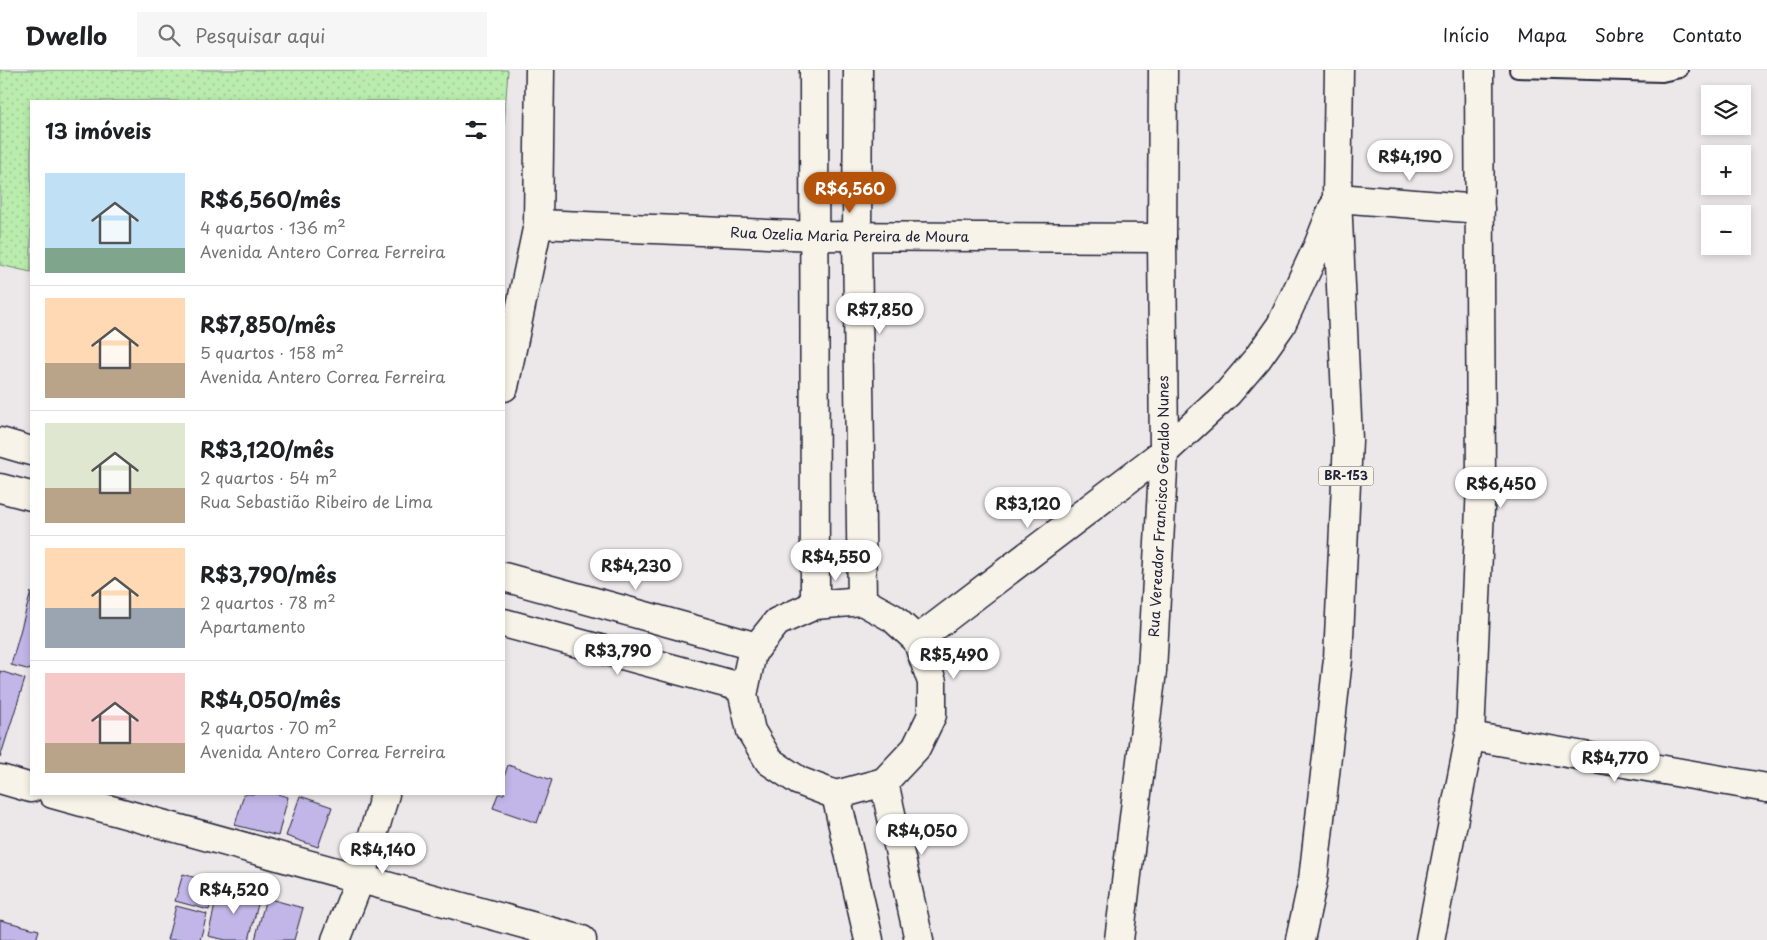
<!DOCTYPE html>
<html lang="pt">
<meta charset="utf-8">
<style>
body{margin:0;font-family:"Playpen Sans",sans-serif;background:#f6f6f6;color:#202124;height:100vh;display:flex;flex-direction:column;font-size:19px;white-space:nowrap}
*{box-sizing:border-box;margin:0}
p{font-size:16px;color:#757577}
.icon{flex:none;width:28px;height:28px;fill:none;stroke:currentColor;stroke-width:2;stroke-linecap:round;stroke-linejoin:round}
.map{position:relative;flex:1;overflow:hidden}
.sheet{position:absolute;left:30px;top:30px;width:475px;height:695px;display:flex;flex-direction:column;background:#fff;border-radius:0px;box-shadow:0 2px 8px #0003}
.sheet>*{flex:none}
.buttons{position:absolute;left:1701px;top:15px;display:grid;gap:10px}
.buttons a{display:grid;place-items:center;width:50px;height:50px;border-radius:0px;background:#fff;box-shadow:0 2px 8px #0003;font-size:25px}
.price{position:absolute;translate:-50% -42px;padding:0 11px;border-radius:18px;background:#fff;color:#222;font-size:16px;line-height:32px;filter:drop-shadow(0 1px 2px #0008)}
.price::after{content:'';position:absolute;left:50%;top:30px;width:15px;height:11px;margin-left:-8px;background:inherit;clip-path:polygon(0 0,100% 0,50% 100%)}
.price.current{background:#b45309;color:#fff}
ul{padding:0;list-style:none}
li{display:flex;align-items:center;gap:15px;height:125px;padding:0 15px}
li+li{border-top:1px solid #e0e0e0}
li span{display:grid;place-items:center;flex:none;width:140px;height:100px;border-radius:0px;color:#555}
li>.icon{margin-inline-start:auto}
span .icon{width:60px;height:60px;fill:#fffc;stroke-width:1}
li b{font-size:21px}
h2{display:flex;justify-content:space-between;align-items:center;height:60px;padding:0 15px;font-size:21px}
header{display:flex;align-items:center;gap:30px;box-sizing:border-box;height:70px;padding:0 25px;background:#fff;border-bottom:1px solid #e0e0e0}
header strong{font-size:24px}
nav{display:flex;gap:28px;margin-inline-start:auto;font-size:18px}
.search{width:350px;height:45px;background:#f6f6f6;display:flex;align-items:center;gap:12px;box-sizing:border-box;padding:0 18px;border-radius:0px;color:#757577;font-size:19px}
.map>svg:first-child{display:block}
</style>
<header>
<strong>Dwello</strong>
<div class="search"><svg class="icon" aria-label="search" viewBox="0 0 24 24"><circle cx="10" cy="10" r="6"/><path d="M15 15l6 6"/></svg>Pesquisar aqui</div>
<nav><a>Início</a><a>Mapa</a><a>Sobre</a><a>Contato</a></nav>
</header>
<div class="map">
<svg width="1767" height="870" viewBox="0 0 1767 870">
<defs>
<pattern id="park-dots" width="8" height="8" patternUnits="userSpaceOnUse" patternTransform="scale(1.25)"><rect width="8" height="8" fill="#b9ecad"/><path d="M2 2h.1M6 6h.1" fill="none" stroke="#9fca96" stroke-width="1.8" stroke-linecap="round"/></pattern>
</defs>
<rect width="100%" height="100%" fill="#ece7e8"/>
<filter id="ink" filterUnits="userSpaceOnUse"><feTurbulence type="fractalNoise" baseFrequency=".02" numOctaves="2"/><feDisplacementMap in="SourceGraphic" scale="10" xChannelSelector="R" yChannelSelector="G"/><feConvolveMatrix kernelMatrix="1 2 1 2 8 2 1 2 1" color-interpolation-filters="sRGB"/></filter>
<g filter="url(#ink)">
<polygon fill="url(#park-dots)" stroke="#6e8774" points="0,0 508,0 504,56 504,31 31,31 31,202 0,195"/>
<g fill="#c1b6e7" stroke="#22223b">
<polygon points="31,522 31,600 11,595"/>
<polygon points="0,601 25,609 0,688"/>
<polygon points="508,695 552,710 537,753 493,738 498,724 504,724 504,707"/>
<polygon points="244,724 277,724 288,727 278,766 235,755"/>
<polygon points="300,726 332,737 318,777 286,766"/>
<polygon points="183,804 216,814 209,840 175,831"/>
<polygon points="219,817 260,826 249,870 226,870 208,866"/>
<polygon points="266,828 303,838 294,870 255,870"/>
<polygon points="176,836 207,844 200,870 167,870"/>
<polygon points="0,850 39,860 36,870 0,870"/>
</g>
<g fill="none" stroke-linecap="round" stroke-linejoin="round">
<defs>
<polyline id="service" points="1517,0 1662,4 1680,0"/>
<g id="minor">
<polyline points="814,0 815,535"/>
<polyline points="858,0 857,165 862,531"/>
<polyline points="1337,128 1480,139"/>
<path id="s1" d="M538 154 814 166 1162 168"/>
<polyline points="504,317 538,154 540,0"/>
<polyline points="0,372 31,381"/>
<polyline points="0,418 31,426"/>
<polyline points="504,507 757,577"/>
<polyline points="862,531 893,548 917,570 932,612 932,645 916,678 884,712"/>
<polyline points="504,553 744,618"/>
<polyline points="917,570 1164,382"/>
<polyline points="1470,666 1767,718"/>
<polyline points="0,709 31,718"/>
<polyline points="884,712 919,870"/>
<polyline points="53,724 582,870"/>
<polyline points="836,725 799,711 769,691 751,661 743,625 752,583 777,552 815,535 862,531"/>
<polyline points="836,725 869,870"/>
<polyline points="836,725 884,712"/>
<polyline points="336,870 360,809 385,724"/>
<path id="s2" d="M1119 870 1152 601 1164 382 1162 168 1163 0"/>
<polyline points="1430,870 1470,666 1481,415 1479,0"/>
</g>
<g id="trunk">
<polyline points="1164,382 1228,323 1257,289 1281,255 1318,176 1333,138"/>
<polyline points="1300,870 1313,810 1338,589 1348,370 1337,128 1339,0"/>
</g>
</defs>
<use href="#service" stroke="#22223b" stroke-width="18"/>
<use href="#minor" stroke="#22223b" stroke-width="31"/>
<use href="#trunk" stroke="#22223b" stroke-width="31"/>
<use href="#service" stroke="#f7f3e8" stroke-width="14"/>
<use href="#minor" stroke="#f7f3e8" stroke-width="28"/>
<use href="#trunk" stroke="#f7f3e8" stroke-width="28"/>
</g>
</g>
<g text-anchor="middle" stroke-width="4.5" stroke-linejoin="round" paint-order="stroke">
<rect fill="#f7f3e8" stroke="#62616f" stroke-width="1" x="1318.5" y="396.5" width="55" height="19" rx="4"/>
<g font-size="12" font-weight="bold" fill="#22223b">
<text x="1346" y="410">BR-153</text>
</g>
<g font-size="14" fill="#22223b" stroke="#f7f3e8">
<text dy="5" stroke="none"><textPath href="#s1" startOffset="312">Rua Ozelia Maria Pereira de Moura</textPath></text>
<text dy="5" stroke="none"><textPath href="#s2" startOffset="436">Rua Vereador Francisco Geraldo Nunes</textPath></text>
</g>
</g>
</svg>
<div class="buttons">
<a><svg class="icon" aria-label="layers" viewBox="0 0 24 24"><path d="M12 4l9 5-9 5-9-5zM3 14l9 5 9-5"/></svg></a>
<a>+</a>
<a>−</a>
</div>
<b class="price" style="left:1410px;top:112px">R$4,190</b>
<b class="price current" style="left:850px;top:144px">R$6,560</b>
<b class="price" style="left:880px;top:265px">R$7,850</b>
<b class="price" style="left:1501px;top:439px">R$6,450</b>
<b class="price" style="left:1028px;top:459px">R$3,120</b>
<b class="price" style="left:836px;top:512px">R$4,550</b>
<b class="price" style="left:636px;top:521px">R$4,230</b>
<b class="price" style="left:618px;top:606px">R$3,790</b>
<b class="price" style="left:954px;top:610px">R$5,490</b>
<b class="price" style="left:1615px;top:713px">R$4,770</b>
<b class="price" style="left:922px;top:786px">R$4,050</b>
<b class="price" style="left:383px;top:805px">R$4,140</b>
<b class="price" style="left:234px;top:845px">R$4,520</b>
<section class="sheet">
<h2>13 imóveis<svg class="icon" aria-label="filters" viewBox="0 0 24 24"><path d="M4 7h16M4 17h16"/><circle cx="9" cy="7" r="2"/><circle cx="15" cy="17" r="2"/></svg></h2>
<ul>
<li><span style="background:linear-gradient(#bfe0f5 75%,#7fa58c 0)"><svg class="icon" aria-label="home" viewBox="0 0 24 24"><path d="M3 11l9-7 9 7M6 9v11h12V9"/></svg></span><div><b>R$6,560/mês</b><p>4 quartos · 136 m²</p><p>Avenida Antero Correa Ferreira</p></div></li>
<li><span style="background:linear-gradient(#ffd9b3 65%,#b9a48a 0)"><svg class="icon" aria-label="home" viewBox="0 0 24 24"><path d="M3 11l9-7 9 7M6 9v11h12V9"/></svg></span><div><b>R$7,850/mês</b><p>5 quartos · 158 m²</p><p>Avenida Antero Correa Ferreira</p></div></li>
<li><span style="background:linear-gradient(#dfe7d0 65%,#b9a48a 0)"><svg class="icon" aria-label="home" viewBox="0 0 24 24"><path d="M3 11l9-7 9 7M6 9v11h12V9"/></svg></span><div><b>R$3,120/mês</b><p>2 quartos · 54 m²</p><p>Rua Sebastião Ribeiro de Lima</p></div></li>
<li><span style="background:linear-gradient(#ffd9b3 60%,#9aa5b1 0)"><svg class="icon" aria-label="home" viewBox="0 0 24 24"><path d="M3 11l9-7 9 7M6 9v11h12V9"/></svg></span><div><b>R$3,790/mês</b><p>2 quartos · 78 m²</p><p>Apartamento</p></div></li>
<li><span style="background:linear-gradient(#f6c9c9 70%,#b9a48a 0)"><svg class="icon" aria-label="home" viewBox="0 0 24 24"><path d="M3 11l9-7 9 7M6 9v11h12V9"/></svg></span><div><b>R$4,050/mês</b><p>2 quartos · 70 m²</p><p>Avenida Antero Correa Ferreira</p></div></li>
</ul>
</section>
</div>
